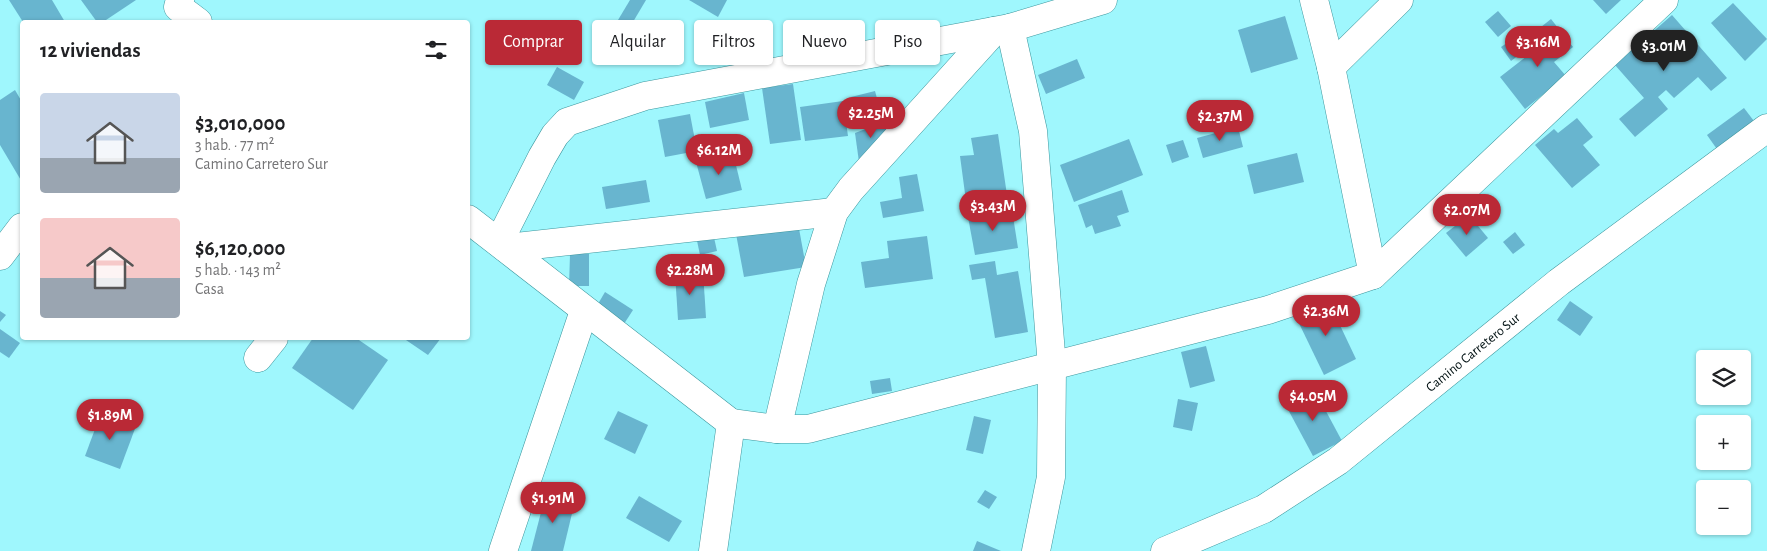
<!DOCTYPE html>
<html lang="es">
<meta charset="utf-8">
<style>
body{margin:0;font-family:"Alegreya Sans",sans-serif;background:#f2f2f2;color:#202124;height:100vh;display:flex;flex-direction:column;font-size:19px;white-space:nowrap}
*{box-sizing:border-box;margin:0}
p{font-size:16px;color:#757577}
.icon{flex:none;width:28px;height:28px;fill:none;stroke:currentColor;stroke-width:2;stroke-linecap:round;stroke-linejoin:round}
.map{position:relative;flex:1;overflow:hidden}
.details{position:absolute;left:20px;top:20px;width:450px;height:320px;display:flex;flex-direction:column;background:#fff;border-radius:5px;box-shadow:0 1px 4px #0004}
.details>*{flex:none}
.banner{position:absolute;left:485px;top:20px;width:475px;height:45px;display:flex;gap:10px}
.controls{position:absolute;left:1696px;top:350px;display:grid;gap:10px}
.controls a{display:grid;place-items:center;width:55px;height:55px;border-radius:5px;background:#fff;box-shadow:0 1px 4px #0004;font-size:25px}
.price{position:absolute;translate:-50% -42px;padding:0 11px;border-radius:18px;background:#ba2936;color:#fff;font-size:16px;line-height:32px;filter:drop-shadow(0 1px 2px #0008)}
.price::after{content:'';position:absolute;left:50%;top:30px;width:15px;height:11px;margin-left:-8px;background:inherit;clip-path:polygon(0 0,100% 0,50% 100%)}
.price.selected{background:#222;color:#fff}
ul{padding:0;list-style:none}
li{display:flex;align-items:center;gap:15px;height:125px;padding:0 20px}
li span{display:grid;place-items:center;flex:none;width:140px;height:100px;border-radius:5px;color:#555}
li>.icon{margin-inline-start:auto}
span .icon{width:60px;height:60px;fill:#fffc;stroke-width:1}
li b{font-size:21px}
h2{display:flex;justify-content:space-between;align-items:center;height:60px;padding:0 20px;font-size:21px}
.pill{padding:0 18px;border-radius:5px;background:#fff;box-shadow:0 1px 4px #0004;font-size:18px;line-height:45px}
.pill.selected{background:#ba2936;color:#fff}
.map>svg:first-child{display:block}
</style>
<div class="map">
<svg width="1767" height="551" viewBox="0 0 1767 551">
<rect width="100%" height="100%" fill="#9ff7fd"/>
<g fill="#68b5cf">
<polygon points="9,0 52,0 65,22 23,22"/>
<polygon points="81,0 136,0 103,22 97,22"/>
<polygon points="630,0 646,0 627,32 615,25"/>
<polygon points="689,0 727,0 718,17"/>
<polygon points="1593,0 1621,0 1606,14"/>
<polygon points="1733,3 1767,39 1745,61 1711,23"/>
<polygon points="1498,11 1511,26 1498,37 1485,22"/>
<polygon points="1672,15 1727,78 1711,91 1698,77 1674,98 1666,90 1658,97 1668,109 1635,137 1619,119 1644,98 1615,65"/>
<polygon points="1285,16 1298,59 1251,73 1238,30"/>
<polygon points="1551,19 1573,47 1554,62 1566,76 1525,109 1500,77 1550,38 1541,27"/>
<polygon points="1517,36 1527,49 1511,61 1501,47"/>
<polygon points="1077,59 1085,78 1046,94 1038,75"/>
<polygon points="557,67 584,82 574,100 547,85"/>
<polygon points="793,84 801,140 770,144 762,88"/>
<polygon points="15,90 22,102 22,182 0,145 0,100"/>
<polygon points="875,91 881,113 856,119 851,97"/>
<polygon points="744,93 749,120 710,128 705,102"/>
<polygon points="843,101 848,136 805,141 800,107"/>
<polygon points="1744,108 1757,125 1719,152 1707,135"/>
<polygon points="690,114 697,151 665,157 658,120"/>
<polygon points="1577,118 1593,137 1583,145 1600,165 1572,188 1535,145 1554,129 1558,133"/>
<polygon points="884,122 891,133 859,162 855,133"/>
<polygon points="1238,127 1243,147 1203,158 1197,138"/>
<polygon points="998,134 1007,195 966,201 960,156 974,155 971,138"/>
<polygon points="1129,139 1143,175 1074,202 1060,165"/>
<polygon points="1183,140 1189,157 1172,163 1166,145"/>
<polygon points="733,153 742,190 706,199 696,162"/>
<polygon points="1297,153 1304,182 1254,194 1247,165"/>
<polygon points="917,174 924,211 883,218 880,202 902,198 899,177"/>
<polygon points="646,180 650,202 606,209 602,187"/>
<polygon points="1122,190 1129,212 1117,216 1121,226 1095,234 1092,225 1086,228 1078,205"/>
<polygon points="1012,210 1018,248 975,255 968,217"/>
<polygon points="1469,215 1488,238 1466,257 1446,233"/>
<polygon points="798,223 806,267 744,277 736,234"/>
<polygon points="1515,232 1525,245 1513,254 1503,242"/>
<polygon points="713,233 717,251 700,255 696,236"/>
<polygon points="927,236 933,279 865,288 861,262 889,258 887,241"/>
<polygon points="570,254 589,254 589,286 569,286"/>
<polygon points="995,261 997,275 1018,271 1028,332 995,338 985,278 972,280 969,265"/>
<polygon points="703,271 706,318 678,320 675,273"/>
<polygon points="605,292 633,310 622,327 595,309"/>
<polygon points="1328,300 1356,359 1324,375 1295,315"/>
<polygon points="1570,301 1593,317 1580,336 1557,320"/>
<polygon points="0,311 6,315 0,322"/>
<polygon points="0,329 20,343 9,358 0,352"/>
<polygon points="313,338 356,338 388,360 353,410 292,368"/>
<polygon points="403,338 441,338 428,355"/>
<polygon points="1206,346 1215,381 1190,388 1181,352"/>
<polygon points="890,378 892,391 872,394 870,381"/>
<polygon points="1313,387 1342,441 1313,456 1284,402"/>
<polygon points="1178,399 1198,403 1192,431 1173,427"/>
<polygon points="618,411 648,425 635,454 604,439"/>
<polygon points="101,413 136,426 120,469 85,456"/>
<polygon points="974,416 991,420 983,454 966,450"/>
<polygon points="985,490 997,497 989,509 977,502"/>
<polygon points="546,493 575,501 563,551 531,551"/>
<polygon points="639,496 682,521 669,542 626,518"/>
<polygon points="977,541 1001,551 973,551"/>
</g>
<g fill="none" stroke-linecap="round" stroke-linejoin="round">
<defs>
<g id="minor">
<polyline points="180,0 178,7 198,22"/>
<polyline points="1314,0 1331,67 1373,275"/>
<polyline points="1010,28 1033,131 1052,366 1051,477 1036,551"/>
<polyline points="1331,67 1399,0"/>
<polyline points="468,219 731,423 713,551"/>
<polyline points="499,242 542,157 555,135 567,122 645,96 1010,28 1103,0"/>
<polyline points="506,248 834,212"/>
<polyline points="0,256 22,227"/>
<polyline points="258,358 274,338"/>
<polyline points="731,423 777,429 808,429 1268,310 1373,275 1664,0"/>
<polyline points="777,429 811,284 834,212 851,189 994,31"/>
<polyline points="503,551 584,311"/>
<path id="s1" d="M1165 551 1264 509 1338 461 1559 282 1767 128"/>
</g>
</defs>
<use href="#minor" stroke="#3c969d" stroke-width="29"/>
<use href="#minor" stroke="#fff" stroke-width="28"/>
</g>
<g text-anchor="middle" stroke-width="4" stroke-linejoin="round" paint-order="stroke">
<g font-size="14" fill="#001012" stroke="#d9fafc">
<text dy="5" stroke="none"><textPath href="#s1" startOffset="369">Camino Carretero Sur</textPath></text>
</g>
</g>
</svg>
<div class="controls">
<a><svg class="icon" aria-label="layers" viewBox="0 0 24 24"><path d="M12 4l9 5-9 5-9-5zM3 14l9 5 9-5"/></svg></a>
<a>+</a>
<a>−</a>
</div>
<b class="price" style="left:1538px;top:68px">$3.16M</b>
<b class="price selected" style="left:1664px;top:72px">$3.01M</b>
<b class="price" style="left:871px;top:139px">$2.25M</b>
<b class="price" style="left:1220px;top:142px">$2.37M</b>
<b class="price" style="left:719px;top:176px">$6.12M</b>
<b class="price" style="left:993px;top:232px">$3.43M</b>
<b class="price" style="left:1467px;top:236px">$2.07M</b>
<b class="price" style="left:690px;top:296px">$2.28M</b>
<b class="price" style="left:1326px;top:337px">$2.36M</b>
<b class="price" style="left:1313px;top:422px">$4.05M</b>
<b class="price" style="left:110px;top:441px">$1.89M</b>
<b class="price" style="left:553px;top:524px">$1.91M</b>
<div class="banner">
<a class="pill selected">Comprar</a>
<a class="pill">Alquilar</a>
<a class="pill">Filtros</a>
<a class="pill">Nuevo</a>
<a class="pill">Piso</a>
</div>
<section class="details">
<h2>12 viviendas<svg class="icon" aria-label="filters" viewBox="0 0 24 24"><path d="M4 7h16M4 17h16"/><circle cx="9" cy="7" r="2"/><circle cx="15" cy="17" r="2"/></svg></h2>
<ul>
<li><span style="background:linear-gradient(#c9d6e8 65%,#9aa5b1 0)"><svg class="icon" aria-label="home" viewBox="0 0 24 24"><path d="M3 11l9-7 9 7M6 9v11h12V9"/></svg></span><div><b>$3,010,000</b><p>3 hab. · 77 m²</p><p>Camino Carretero Sur</p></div></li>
<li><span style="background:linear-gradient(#f6c9c9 60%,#9aa5b1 0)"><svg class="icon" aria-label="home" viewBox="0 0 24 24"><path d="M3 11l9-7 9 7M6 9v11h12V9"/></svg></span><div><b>$6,120,000</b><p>5 hab. · 143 m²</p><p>Casa</p></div></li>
</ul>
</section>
</div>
